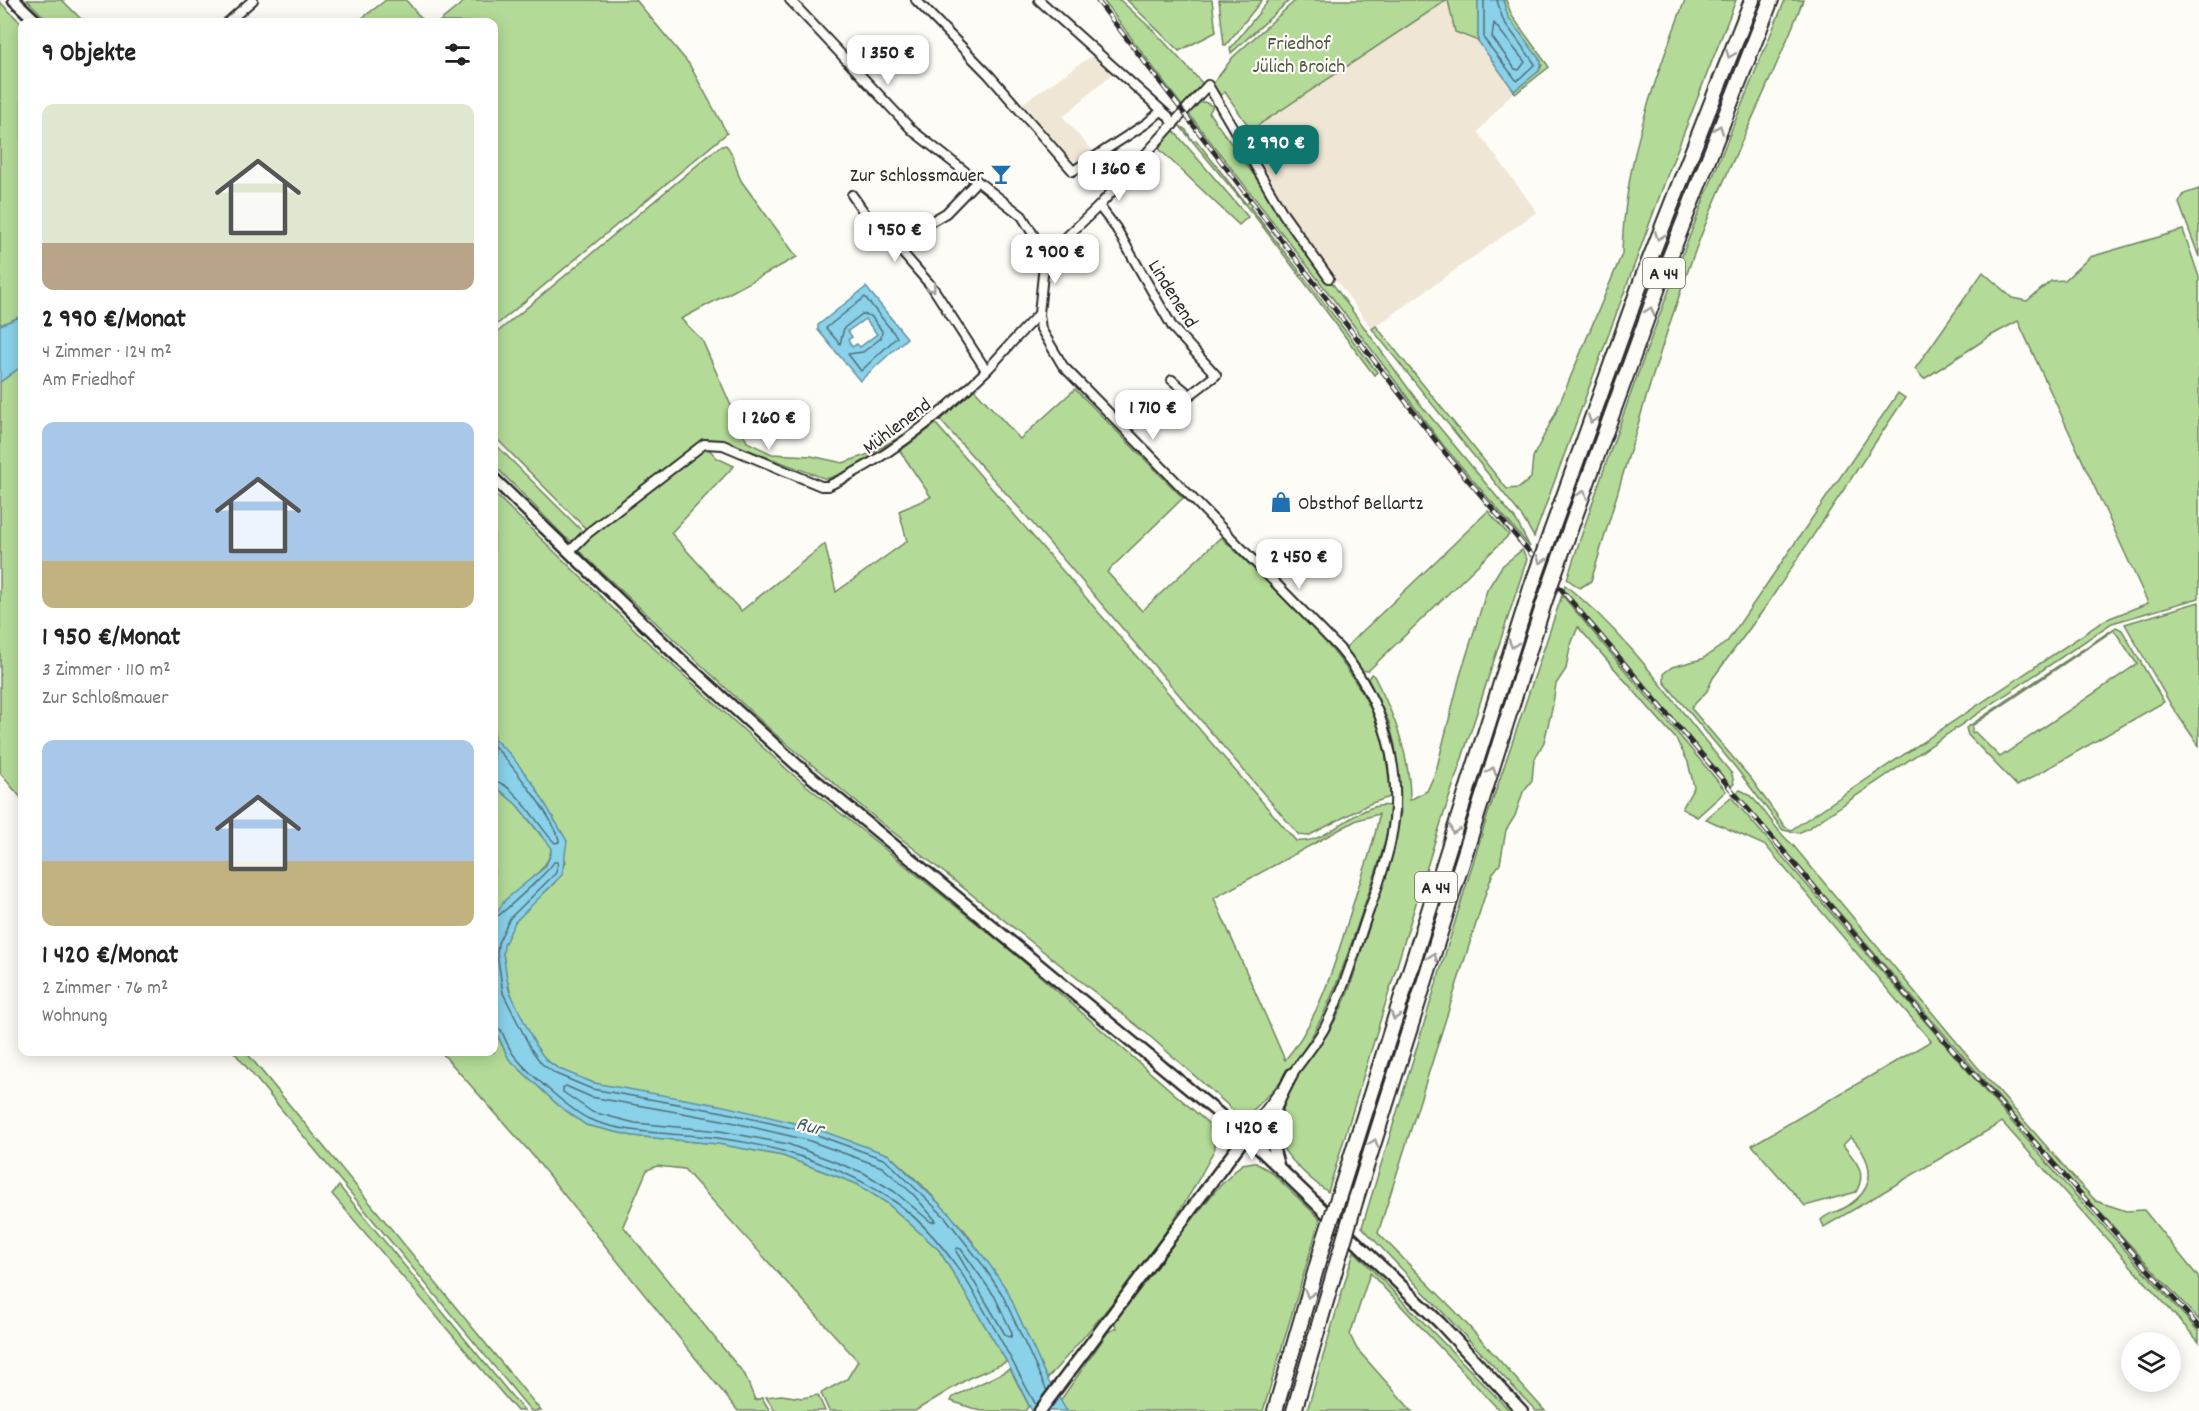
<!DOCTYPE html>
<html lang="de">
<meta charset="utf-8">
<style>
body{margin:0;font-family:Dekko,sans-serif;background:#f6f6f6;color:#222;height:100vh;display:flex;flex-direction:column;font-size:22px;white-space:nowrap}
*{box-sizing:border-box;margin:0}
p{font-size:20px;color:#767676}
.icon{flex:none;width:33px;height:33px;fill:none;stroke:currentColor;stroke-width:2;stroke-linecap:round;stroke-linejoin:round}
.map{position:relative;flex:1;overflow:hidden}
.details{position:absolute;left:18px;top:18px;width:480px;height:1038px;display:flex;flex-direction:column;background:#fff;border-radius:12px;box-shadow:0 3px 15px #0003}
.details>*{flex:none}
.controls{position:absolute;left:2121px;top:1332px;display:grid;gap:12px}
.controls a{display:grid;place-items:center;width:60px;height:60px;border-radius:50%;background:#fff;box-shadow:0 3px 15px #0003;font-size:30px}
.price{position:absolute;translate:-50% -51px;padding:0 14px;border-radius:12px;background:#fff;color:#222;font-size:20px;line-height:39px;filter:drop-shadow(0 2px 3px #0008)}
.price::after{content:'';position:absolute;left:50%;top:36px;width:18px;height:14px;margin-left:-9px;background:inherit;clip-path:polygon(0 0,100% 0,50% 100%)}
.price.current{background:#0f766e;color:#fff}
ul{padding:0;list-style:none}
li{display:grid;align-content:center;gap:12px;height:318px;padding:0 24px}
li span{display:grid;place-items:center;height:186px;border-radius:12px;color:#555}
li>.icon{margin-inline-start:auto}
span .icon{width:108px;height:108px;fill:#fffc;stroke-width:1}
li b{font-size:26px}
h2{display:flex;justify-content:space-between;align-items:center;height:72px;padding:0 24px;font-size:26px}
.map>svg:first-child{display:block}
</style>
<div class="map">
<svg width="2199" height="1411" viewBox="0 0 2199 1411">
<rect width="100%" height="100%" fill="#fdfcf7"/>
<filter id="ink" filterUnits="userSpaceOnUse"><feTurbulence type="fractalNoise" baseFrequency=".0167" numOctaves="2"/><feDisplacementMap in="SourceGraphic" scale="12" xChannelSelector="R" yChannelSelector="G"/><feConvolveMatrix kernelMatrix="1 2 1 2 8 2 1 2 1" color-interpolation-filters="sRGB"/></filter>
<g filter="url(#ink)">
<g fill="#f0e6d5">
<polygon points="1448,0 1455,32 1478,41 1514,91 1478,132 1537,212 1372,329 1290,217 1242,136"/>
<polygon points="1093,55 1113,73 1063,117 1093,152 1077,161 1071,159 1023,103"/>
</g>
<g fill="#b3db97" stroke="#6f8361" stroke-width="1.5" fill-rule="evenodd">
<polygon points="27,0 62,0 84,22 49,22"/>
<polygon points="386,0 406,0 424,22 357,22"/>
<polygon points="466,0 636,0 689,64 727,133 494,327 494,22 439,22"/>
<polygon points="1103,0 1120,0 1155,32 1202,83 1201,87 1182,106"/>
<polygon points="1127,0 1212,0 1216,32 1179,51"/>
<polygon points="1219,0 1262,0 1226,45 1224,45"/>
<polygon points="1269,0 1290,0 1231,53 1230,49"/>
<polygon points="1296,0 1447,0 1251,130 1225,92 1218,97 1212,85 1233,57"/>
<polygon points="1448,0 1478,0 1478,41 1455,32"/>
<polygon points="1503,0 1506,0 1512,16 1549,67 1515,94 1514,91 1539,71 1542,65 1508,17"/>
<path d="M1685 0H1736L1670 168 1534 537 1521 515 1372 329 1376 326 1507 489 1519 488 1531 478 1533 457 1555 414 1622 254C1624 164 1653 83 1685 0Z"/>
<path d="M1785 0H1803C1769 91 1721 176 1689 268 1652 370 1623 477 1591 581L1580 588 1567 579C1631 383 1705 190 1785 0Z"/>
<polygon points="0,2 22,24 22,316 0,325"/>
<polygon points="1204,102 1213,106 1209,113 1416,399 1516,520 1530,547 1443,445 1348,318 1189,114 1198,103"/>
<polygon points="1179,125 1186,130 1193,142 1196,140 1246,204 1249,202 1252,205 1250,207 1377,372 1374,375 1257,219"/>
<polygon points="1173,130 1248,217 1239,225 1159,149"/>
<path d="M726 145C735 154 735 171 742 182L797 257 681 319 702 340 747 442 772 454 811 456 843 463 869 454 905 434 847 472 826 479 724 441 703 440 588 531 494 436V335L719 147Z"/>
<polygon points="2199,189 2199,257 2179,203 2184,194"/>
<polygon points="2183,230 2199,277 2199,598 2112,623 1807,829 1798,833 1783,830 1736,768 1664,682 1664,673 1672,667 1702,659 1727,642 1898,393 1905,398 1764,609 1713,678 1707,691 1691,708 1752,780 1785,827 1791,830 2105,620 2148,603 2018,321 1992,335 1924,379 1915,369 1983,272 2012,298 2027,301 2051,281 2065,280 2090,257"/>
<polygon points="22,366 22,799 0,773 0,382"/>
<path d="M974 389 1020 439 1075 389 1183 498 1107 572 1142 611 1221 537C1275 591 1355 656 1379 730 1387 751 1389 775 1390 797L1369 804 1308 836 1299 835 1022 511 940 420Z"/>
<path d="M936 424 1296 841C1330 845 1356 801 1390 806 1388 840 1376 872 1365 903 1342 973 1320 1043 1267 1096 1259 1104 1250 1117 1238 1114L1145 1032 879 821 774 733 578 550 591 534 706 446 717 458 734 466 671 533 741 611 825 544 836 592 907 541 899 511 931 497 900 451ZM1379 814C1376 838 1366 864 1358 888 1340 945 1324 1014 1285 1060L1214 898 1357 820Z"/>
<polygon points="494,443 584,533 577,541 571,541 565,537 494,465"/>
<path d="M494 493 656 650 791 773 1017 956 1209 1124 1215 1148C1173 1234 1110 1308 1047 1379L1007 1291 965 1231 922 1185 889 1155 850 1143 594 1083C578 1077 561 1072 548 1061 523 1040 505 984 503 953 502 943 509 931 514 923 529 899 559 890 566 861L499 743 494 739Z"/>
<polygon points="1488,511 1509,535 1368,671 1360,670 1345,648"/>
<path d="M1522 550 1527 559 1434 844 1328 1192C1312 1181 1276 1150 1275 1129 1273 1101 1311 1059 1326 1036 1335 1021 1343 1006 1349 990L1393 852 1401 812 1395 745 1389 722 1368 679 1371 674 1374 676C1395 716 1410 755 1410 800L1427 791 1436 771 1460 676 1487 590 1502 566Z"/>
<path d="M1565 585C1631 637 1679 710 1732 774L1734 784 1731 786 1564 590Z"/>
<polygon points="1562,595 1726,791 1697,817 1682,809 1694,787 1688,762 1676,739 1578,627 1570,647 1566,669 1556,684 1552,709 1544,742 1534,760 1532,780 1523,792 1515,816 1506,830 1500,864 1493,873 1486,892 1378,1233 1455,1311 1545,1411 1536,1411 1362,1227 1487,817"/>
<polygon points="2199,602 2199,746 2171,705 2125,624"/>
<path d="M2116 627 2122 630 2164 702 2017 786 1968 735 1966 728ZM2114 630 2137 664 2000 757 1975 732 1972 733V726Z"/>
<path d="M494 785 517 805 551 848C551 874 506 892 494 917Z"/>
<path d="M1740 790C1760 797 1774 831 1792 844L1974 1063 2074 1178 2096 1201 2126 1211 2144 1210 2199 1278V1320L2064 1173 1736 793Z"/>
<path d="M1731 797 2061 1179 2199 1332V1342L2002 1122 1824 1227 1821 1220C1827 1213 1838 1212 1846 1207 1877 1188 1875 1163 1851 1137L1843 1145C1855 1161 1868 1171 1856 1192L1805 1206 1752 1145 1931 1041 1766 846 1706 819Z"/>
<polygon points="494,1028 509,1059 558,1105 586,1125 633,1136 718,1144 783,1156 857,1184 887,1203 939,1250 1007,1362 969,1378 915,1411 829,1411 821,1393 847,1379 858,1361 684,1169 657,1166 647,1170 623,1226 745,1375 755,1400 762,1398 770,1411 738,1411 529,1151 441,1052 494,1052"/>
<polygon points="234,1052 246,1052 541,1411 531,1411"/>
<polygon points="1254,1162 1270,1171 1320,1219 1263,1411 1067,1411 1060,1401 1108,1332 1117,1328 1113,1321 1215,1191 1242,1164"/>
<polygon points="339,1186 524,1411 517,1411 332,1194"/>
<polygon points="1354,1251 1510,1411 1500,1411 1370,1273 1350,1335 1357,1349 1412,1411 1307,1411"/>
<polygon points="1010,1369 1029,1406 1025,1411 981,1411 951,1401 953,1397"/>
<polygon points="781,1395 802,1398 818,1395 825,1411 775,1411 766,1397"/>
</g>
<g fill="#89d2ea" stroke="#638f9e" stroke-width="1.5" fill-rule="evenodd">
<polygon points="1478,0 1503,0 1508,17 1541,61 1539,71 1514,91 1478,41"/>
<path d="M866 287 907 338 860 381 818 330V325ZM865 319 877 334 860 347 857 344 852 347 848 340 852 337 848 331Z"/>
<polygon points="22,316 22,366 0,382 0,325"/>
<polygon points="494,739 510,754 534,785 567,841 562,875 515,922 504,945 503,954 509,990 536,1046 546,1060 559,1069 594,1083 724,1106 811,1127 889,1155 949,1213 987,1261 1007,1290 1047,1379 1067,1411 1032,1411 1007,1362 939,1250 887,1203 857,1184 783,1156 718,1144 633,1136 586,1125 558,1105 509,1059 494,1028 494,917 505,900 545,867 551,854 551,847 517,805 494,785"/>
</g>
<g fill="none" stroke-linecap="round" stroke-linejoin="round">
<g stroke="#516e77" stroke-width="1.5">
<polyline points="1484,0 1484,39 1517,81 1535,64 1503,20 1497,0"/>
<polygon points="1494,23 1525,62 1519,70 1515,69 1492,37"/>
<polygon points="865,297 897,337 861,371 848,354 863,352 881,338 882,331 871,316 862,314 844,328 840,344 826,328"/>
<path d="M494 746C508 760 559 824 559 842L555 843C539 828 516 784 494 781"/>
<path d="M494 918C499 917 550 870 554 862H558L556 873 510 918 498 943 497 953 503 993 531 1049 542 1064 556 1074 592 1089 723 1112 809 1132 886 1160 945 1217 982 1264 1002 1294 1047 1391"/>
<path d="M494 1027 501 1030C505 1038 508 1047 513 1054 525 1070 571 1111 589 1119 626 1135 679 1133 718 1138 775 1145 841 1166 888 1197 958 1242 996 1335 1036 1405"/>
<polygon points="566,1086 591,1097 722,1120 807,1140 882,1167 913,1194 936,1221 931,1222 895,1192 864,1173 788,1144 720,1131 635,1123 592,1112 563,1092 563,1088"/>
<polygon points="957,1248 961,1249 995,1297 1012,1333 1011,1337 1006,1336 956,1251"/>
</g>
<defs>
<g id="street">
<path d="M790 0 913 131 1022 216 1045 254 1039 314 1041 329 1063 366 1339 648C1383 700 1405 771 1391 839 1386 867 1374 895 1365 922 1353 958 1342 995 1324 1029 1314 1046 1301 1061 1290 1077"/>
<polyline points="916,0 989,75 1073,171 1147,123 1161,111"/>
<polyline points="1039,0 1168,116 1173,125"/>
<polyline points="228,22 253,0"/>
<polyline points="977,181 946,213 894,243 933,288 986,370"/>
<polyline points="852,195 878,232 894,243"/>
<polyline points="1099,206 1116,228 1173,328 1216,375 1190,395 1172,380"/>
<polyline points="1045,254 1056,247 1099,206 1208,85 1284,215 1329,278"/>
<path d="M569 552 588 533 704 444 723 445 821 486H828C888 458 939 417 986 371 1004 352 1020 332 1039 314"/>
<polyline points="1246,1136 1279,1092"/>
</g>
<g id="secondary">
<polyline points="14,0 37,22"/>
<polyline points="494,479 680,659 797,765 1246,1136 1440,1323 1522,1411"/>
<path d="M1278 1165C1265 1123 1273 1111 1292 1074"/>
<polyline points="1040,1411 1246,1136"/>
</g>
<g id="highway">
<polyline points="1551,532 1642,279 1752,0"/>
<polyline points="1563,549 1660,282 1771,0"/>
<polyline points="1342,1186 1531,588"/>
<polyline points="1356,1199 1544,603"/>
<polyline points="1275,1411 1325,1238"/>
<polyline points="1294,1411 1340,1253"/>
</g>
</defs>
<use href="#street" stroke="#2b2b2b" stroke-width="12"/>
<use href="#secondary" stroke="#2b2b2b" stroke-width="15"/>
<use href="#highway" stroke="#2b2b2b" stroke-width="18"/>
<use href="#street" stroke="#fdfcf7" stroke-width="8"/>
<use href="#secondary" stroke="#fdfcf7" stroke-width="10"/>
<use href="#highway" stroke="#fdfcf7" stroke-width="14"/>
<defs>
<polyline id="rail" points="1097,0 1446,454 1957,1055 2199,1327"/>
</defs>
<use href="#rail" stroke="#2b2b2b" stroke-width="5"/>
<use href="#rail" stroke="#fdfcf7" stroke-width="3" stroke-dasharray="9" stroke-linecap="butt"/>
<defs>
<g id="highway-bridge">
<polyline points="1531,588 1551,532"/>
<polyline points="1544,603 1563,549"/>
<polyline points="1325,1238 1342,1186"/>
<polyline points="1340,1253 1356,1199"/>
</g>
</defs>
<use href="#highway-bridge" stroke="#2b2b2b" stroke-width="18" stroke-linecap="butt"/>
<use href="#highway-bridge" stroke="#fdfcf7" stroke-width="14"/>
</g>
<defs><path id="oneway-chevron" d="M-2-3.5L2.5 0L-2 3.5" fill="none" stroke-width="1.6" stroke-linecap="round" stroke-linejoin="round" transform="scale(1.5)"/></defs>
<g stroke="#9e9e9b">
<use href="#oneway-chevron" transform="translate(1730 54) rotate(112)"/>
<use href="#oneway-chevron" transform="translate(1719 129) rotate(-69)"/>
<use href="#oneway-chevron" transform="translate(1659 236) rotate(111)"/>
<use href="#oneway-chevron" transform="translate(932 288) rotate(53)"/>
<use href="#oneway-chevron" transform="translate(1650 311) rotate(-70)"/>
<use href="#oneway-chevron" transform="translate(1592 419) rotate(110)"/>
<use href="#oneway-chevron" transform="translate(1583 494) rotate(-70)"/>
<use href="#oneway-chevron" transform="translate(1541 560) rotate(109)"/>
<use href="#oneway-chevron" transform="translate(1513 644) rotate(108)"/>
<use href="#oneway-chevron" transform="translate(1492 771) rotate(-72)"/>
<use href="#oneway-chevron" transform="translate(1454 830) rotate(108)"/>
<use href="#oneway-chevron" transform="translate(1433 957) rotate(-72)"/>
<use href="#oneway-chevron" transform="translate(1395 1016) rotate(108)"/>
<use href="#oneway-chevron" transform="translate(1374 1143) rotate(-72)"/>
<use href="#oneway-chevron" transform="translate(1309 1294) rotate(106)"/>
</g>
</g>
<defs>
<symbol id="bar-bare" viewBox="-9 -9 18 18"><path d="M-6-5H6L.8 .8V4.5H3.5V6h-7V4.5H-.8V.8Z" fill="#1f6fb2" stroke="#fdfcf7" stroke-width="2.5" paint-order="stroke"/></symbol>
<symbol id="shop-bare" viewBox="-9 -9 18 18"><path d="M-5-2.5h2.3a2.7 3.5 0 0 1 5.4 0H5L5.5 6h-11ZM-1.5-2.5h3a1.5 2.3 0 0 0-3 0Z" fill="#1f6fb2" stroke="#fdfcf7" stroke-width="2.5" paint-order="stroke"/></symbol>
</defs>
<g fill-rule="evenodd">
<use href="#bar-bare" x="986" y="159" width="30" height="30"/>
<use href="#shop-bare" x="1266" y="487" width="30" height="30"/>
</g>
<g text-anchor="middle" stroke-width="4.5" stroke-linejoin="round" paint-order="stroke">
<g fill="#fdfcf7" stroke="#6a6a68" stroke-width="1.5">
<rect x="1643" y="258" width="42" height="30" rx="4.5"/>
<rect x="1415" y="872" width="42" height="30" rx="4.5"/>
</g>
<g font-size="18" font-weight="bold" fill="#2b2b2b">
<text x="1664" y="279">A 44</text>
<text x="1436" y="893">A 44</text>
</g>
<g font-size="20" fill="#4d5746" stroke="#fdfcf7">
<text x="1299" y="49">Friedhof<tspan x="1299" dy="23">Jülich Broich</tspan></text>
</g>
<g font-size="20" fill="#2b2b2b" stroke="#fdfcf7" text-anchor="end">
<text x="984" y="181">Zur Schlossmauer</text>
<text x="1298" y="509" text-anchor="start">Obsthof Bellartz</text>
</g>
<g font-size="20" fill="#2b2b2b" stroke="#fdfcf7">
<text transform="translate(1174 293) rotate(58)" y="7">Lindenend</text>
<text transform="translate(896 425) rotate(-37)" y="7">Mühlenend</text>
</g>
<g font-size="21" font-style="italic" fill="#475d64" stroke="#fdfcf7">
<text transform="translate(810 1125) rotate(15)" y="7">Rur</text>
</g>
</g>
</svg>
<div class="controls">
<a><svg class="icon" aria-label="layers" viewBox="0 0 24 24"><path d="M12 4l9 5-9 5-9-5zM3 14l9 5 9-5"/></svg></a>
</div>
<b class="price" style="left:888px;top:86px">1 350 €</b>
<b class="price current" style="left:1276px;top:176px">2 990 €</b>
<b class="price" style="left:1119px;top:202px">1 360 €</b>
<b class="price" style="left:895px;top:263px">1 950 €</b>
<b class="price" style="left:1055px;top:285px">2 900 €</b>
<b class="price" style="left:1153px;top:441px">1 710 €</b>
<b class="price" style="left:769px;top:451px">1 260 €</b>
<b class="price" style="left:1299px;top:590px">2 450 €</b>
<b class="price" style="left:1252px;top:1161px">1 420 €</b>
<section class="details">
<h2>9 Objekte<svg class="icon" aria-label="filters" viewBox="0 0 24 24"><path d="M4 7h16M4 17h16"/><circle cx="9" cy="7" r="2"/><circle cx="15" cy="17" r="2"/></svg></h2>
<ul>
<li><span style="background:linear-gradient(#dfe7d0 75%,#b9a48a 0)"><svg class="icon" aria-label="home" viewBox="0 0 24 24"><path d="M3 11l9-7 9 7M6 9v11h12V9"/></svg></span><div><b>2 990 €/Monat</b><p>4 Zimmer · 124 m²</p><p>Am Friedhof</p></div></li>
<li><span style="background:linear-gradient(#a9c7e8 75%,#c2b280 0)"><svg class="icon" aria-label="home" viewBox="0 0 24 24"><path d="M3 11l9-7 9 7M6 9v11h12V9"/></svg></span><div><b>1 950 €/Monat</b><p>3 Zimmer · 110 m²</p><p>Zur Schloßmauer</p></div></li>
<li><span style="background:linear-gradient(#a9c7e8 65%,#c2b280 0)"><svg class="icon" aria-label="home" viewBox="0 0 24 24"><path d="M3 11l9-7 9 7M6 9v11h12V9"/></svg></span><div><b>1 420 €/Monat</b><p>2 Zimmer · 76 m²</p><p>Wohnung</p></div></li>
</ul>
</section>
</div>
